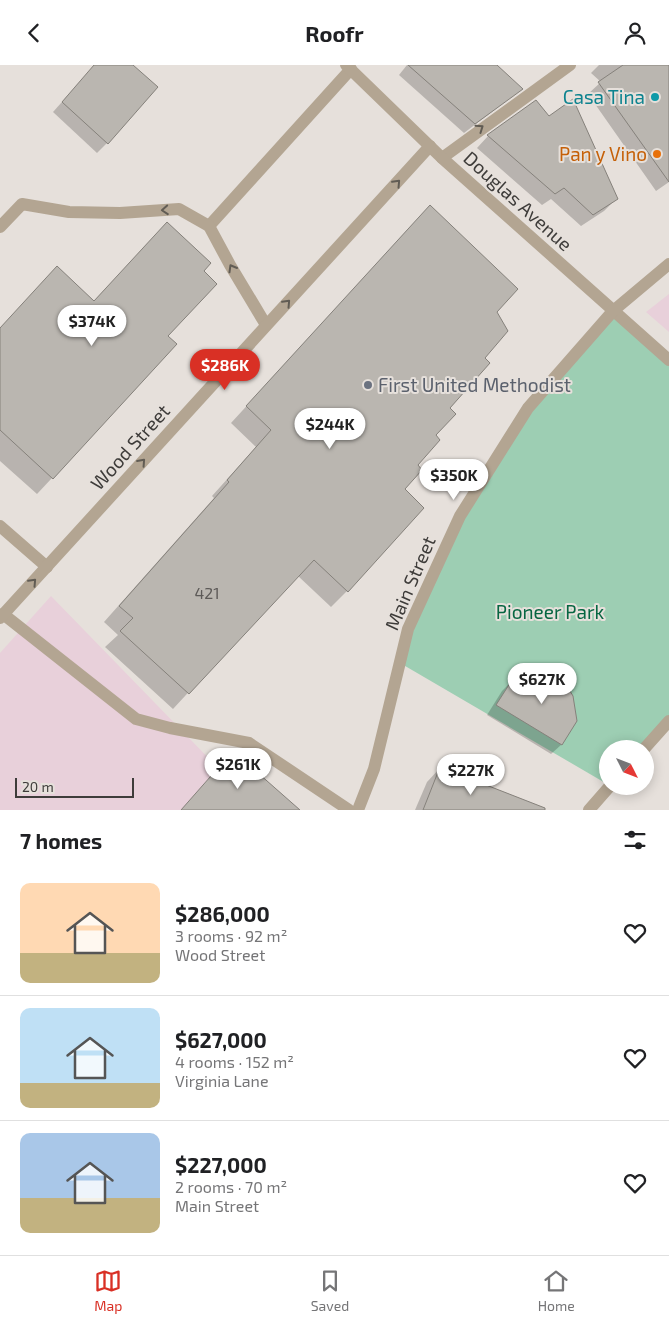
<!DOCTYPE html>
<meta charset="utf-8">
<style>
body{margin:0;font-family:"Exo 2",sans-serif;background:#f6f6f6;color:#202124;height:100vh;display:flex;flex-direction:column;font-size:19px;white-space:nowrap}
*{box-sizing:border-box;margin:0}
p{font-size:16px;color:#757577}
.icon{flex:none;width:28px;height:28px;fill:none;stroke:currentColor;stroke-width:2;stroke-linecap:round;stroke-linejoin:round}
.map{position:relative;height:745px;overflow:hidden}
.drawer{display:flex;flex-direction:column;background:#fff;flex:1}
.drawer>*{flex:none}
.needle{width:32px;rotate:132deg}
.buttons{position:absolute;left:599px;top:675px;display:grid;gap:10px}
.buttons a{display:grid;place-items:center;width:55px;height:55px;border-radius:50%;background:#fff;box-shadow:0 2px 12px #0003;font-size:25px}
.scale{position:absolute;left:15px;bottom:12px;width:119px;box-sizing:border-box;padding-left:5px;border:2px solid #3e3c3a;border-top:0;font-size:14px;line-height:18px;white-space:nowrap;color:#3e3c3a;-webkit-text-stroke:4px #e6e0db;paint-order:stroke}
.price{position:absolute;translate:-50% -42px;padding:0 11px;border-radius:18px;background:#fff;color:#222;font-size:16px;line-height:32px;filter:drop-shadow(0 1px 2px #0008)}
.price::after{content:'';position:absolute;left:50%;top:30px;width:15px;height:11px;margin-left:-8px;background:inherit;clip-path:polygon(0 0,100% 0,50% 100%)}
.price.selected{background:#d93025;color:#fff}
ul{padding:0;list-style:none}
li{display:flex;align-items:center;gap:15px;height:125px;padding:0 20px}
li+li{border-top:1px solid #e0e0e0}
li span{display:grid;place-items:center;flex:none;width:140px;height:100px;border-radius:10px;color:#555}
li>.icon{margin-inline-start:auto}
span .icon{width:60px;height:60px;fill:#fffc;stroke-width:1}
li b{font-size:21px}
h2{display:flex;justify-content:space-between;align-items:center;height:60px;padding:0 20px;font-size:21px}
header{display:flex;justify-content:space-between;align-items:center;height:65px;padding:0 20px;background:#fff;font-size:22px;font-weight:700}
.tab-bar{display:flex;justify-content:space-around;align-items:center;height:70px;border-top:1px solid #e0e0e0;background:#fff;font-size:14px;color:#757577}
.tab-bar a{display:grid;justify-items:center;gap:2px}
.tab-bar .selected{color:#d93025}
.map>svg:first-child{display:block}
</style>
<header><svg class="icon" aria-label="back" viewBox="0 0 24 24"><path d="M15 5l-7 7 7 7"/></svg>Roofr<svg class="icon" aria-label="person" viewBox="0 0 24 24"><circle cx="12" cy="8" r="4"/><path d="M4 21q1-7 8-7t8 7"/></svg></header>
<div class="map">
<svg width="669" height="745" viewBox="0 0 669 745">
<rect width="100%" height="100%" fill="#e6e0db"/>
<g fill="#e8d0da">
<polygon points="669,229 669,267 646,247"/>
<polygon points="51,531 259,745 0,745 0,588"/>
</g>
<polygon fill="#9dceb3" points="613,246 669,295 669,656 644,684 608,684 607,719 400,598 460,451 528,343"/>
<g fill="#0003">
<polygon points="95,0 131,0 107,78 97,88 53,47"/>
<polygon points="407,0 495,0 522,24 464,68 399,10"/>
<polygon points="599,0 669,0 669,117 656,126 588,29 601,17 591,8"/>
<polygon points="488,71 616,134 604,146 581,161 551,134 542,140 477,83"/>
<polygon points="414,158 496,247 484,293 448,343 347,526 331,542 297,510 173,644 105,582 118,570 104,557 214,433 212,431 256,382 231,358"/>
<polygon points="167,159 202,206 52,413 37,429 0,396 0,263 93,237"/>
<polygon points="512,616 575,655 561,680 551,689 487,650 502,626"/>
<polygon points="440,703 528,745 415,745 427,717"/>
</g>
<g fill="#bab6b0" stroke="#85817b">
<polygon points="94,0 133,0 158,22 108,79 62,37"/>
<polygon points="408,0 497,0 523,24 475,59"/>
<polygon points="623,0 669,0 669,117 598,17"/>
<polygon points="573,34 618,134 593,150 564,123 555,129 487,70 536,35 549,51"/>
<polygon points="430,140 518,224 497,247 508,266 485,293 490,298 450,343 456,349 436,370 440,375 418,400 422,405 405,424 424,443 348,527 314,495 189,629 120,566 133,553 119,541 229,417 227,415 271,365 246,341"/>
<polygon points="167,157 211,198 204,206 217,219 168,271 177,279 53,414 0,365 0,263 57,201 94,236"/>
<polygon points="536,608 557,612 567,621 573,631 577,656 562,680 496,640 512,615"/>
<polygon points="233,686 300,745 181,745"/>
<polygon points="440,702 545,743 545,745 423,745"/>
</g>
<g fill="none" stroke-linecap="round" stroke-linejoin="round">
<g stroke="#b3a592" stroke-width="12">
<polyline points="442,93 570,0"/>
<polyline points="209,161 351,4"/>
<polyline points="0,162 22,139 69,147 120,148 179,144 209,161 230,200 266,260"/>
<polyline points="0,461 47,502"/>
<polyline points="3,549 136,654 170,663 249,678 349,745"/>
</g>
<g stroke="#b3a592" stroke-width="12">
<polyline points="0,553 430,81"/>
<polyline points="644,684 669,656"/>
<polyline points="589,745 610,721"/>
</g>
<g stroke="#b3a592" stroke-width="12">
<polyline points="346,0 442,93 669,295"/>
<polyline points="358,745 374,704 408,564 460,451 528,343 613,246 669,199"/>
</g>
</g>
<defs><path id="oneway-chevron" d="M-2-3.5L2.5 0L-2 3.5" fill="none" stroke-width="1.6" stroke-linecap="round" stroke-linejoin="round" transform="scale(1.25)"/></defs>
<g stroke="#615c54">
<use href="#oneway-chevron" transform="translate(480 63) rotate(-35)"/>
<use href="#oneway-chevron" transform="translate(397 118) rotate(-47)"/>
<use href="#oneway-chevron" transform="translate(165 145) rotate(176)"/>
<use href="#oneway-chevron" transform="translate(232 203) rotate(-120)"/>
<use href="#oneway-chevron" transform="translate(287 238) rotate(-47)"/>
<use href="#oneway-chevron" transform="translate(142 397) rotate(-48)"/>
<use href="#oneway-chevron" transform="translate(33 517) rotate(-47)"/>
</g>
<circle fill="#0f9aa8" stroke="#e6e0db" stroke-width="2" cx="655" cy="32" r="5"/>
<circle fill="#e8710a" stroke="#e6e0db" stroke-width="2" cx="657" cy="89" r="5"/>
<circle fill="#6b7280" stroke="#e6e0db" stroke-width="2" cx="368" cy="320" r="5"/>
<g text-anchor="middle" stroke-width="4" stroke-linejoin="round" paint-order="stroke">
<g font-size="16" fill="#5d5a58">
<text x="207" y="534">421</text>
</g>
<g font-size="19" fill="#0d838f" stroke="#e6e0db" text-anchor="end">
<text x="645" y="39">Casa Tina</text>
</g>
<g font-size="19" fill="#c56008" stroke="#e6e0db" text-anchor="end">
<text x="647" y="96">Pan y Vino</text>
</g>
<g font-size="19" fill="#3e3c3a" stroke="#e6e0db">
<text transform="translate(518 136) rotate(42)" y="7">Douglas Avenue</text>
<text transform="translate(130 382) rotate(-48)" y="7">Wood Street</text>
<text transform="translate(410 518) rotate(-67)" y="7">Main Street</text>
</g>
<g font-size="19" fill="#5b616d" stroke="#e6e0db" text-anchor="start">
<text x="378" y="327">First United Methodist</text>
</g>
<g font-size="19" fill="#076642" stroke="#e6e0db">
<text x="550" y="554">Pioneer Park</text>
</g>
</g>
</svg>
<div class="buttons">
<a><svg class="needle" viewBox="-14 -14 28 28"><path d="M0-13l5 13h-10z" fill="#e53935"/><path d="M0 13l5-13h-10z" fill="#757577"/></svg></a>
</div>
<div class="scale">20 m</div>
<b class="price" style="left:92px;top:282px">$374K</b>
<b class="price selected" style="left:225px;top:326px">$286K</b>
<b class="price" style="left:330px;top:385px">$244K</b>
<b class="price" style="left:454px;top:436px">$350K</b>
<b class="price" style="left:542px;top:640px">$627K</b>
<b class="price" style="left:238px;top:725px">$261K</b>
<b class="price" style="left:471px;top:731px">$227K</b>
</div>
<section class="drawer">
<h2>7 homes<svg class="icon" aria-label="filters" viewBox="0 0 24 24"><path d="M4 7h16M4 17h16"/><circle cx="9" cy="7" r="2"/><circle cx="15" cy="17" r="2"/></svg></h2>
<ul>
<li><span style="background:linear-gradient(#ffd9b3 70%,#c2b280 0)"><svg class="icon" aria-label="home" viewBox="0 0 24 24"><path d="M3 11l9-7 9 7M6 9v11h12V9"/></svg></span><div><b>$286,000</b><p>3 rooms · 92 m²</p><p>Wood Street</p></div><svg class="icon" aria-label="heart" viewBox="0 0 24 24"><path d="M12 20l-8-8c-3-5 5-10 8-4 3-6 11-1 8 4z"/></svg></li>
<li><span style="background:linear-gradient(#bfe0f5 75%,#c2b280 0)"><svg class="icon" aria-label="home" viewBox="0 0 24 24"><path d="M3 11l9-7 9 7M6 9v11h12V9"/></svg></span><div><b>$627,000</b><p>4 rooms · 152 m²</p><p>Virginia Lane</p></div><svg class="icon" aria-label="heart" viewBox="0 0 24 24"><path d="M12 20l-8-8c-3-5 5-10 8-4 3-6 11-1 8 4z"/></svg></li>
<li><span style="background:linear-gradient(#a9c7e8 65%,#c2b280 0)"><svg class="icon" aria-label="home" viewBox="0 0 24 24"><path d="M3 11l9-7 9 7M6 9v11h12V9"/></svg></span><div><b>$227,000</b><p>2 rooms · 70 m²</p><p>Main Street</p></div><svg class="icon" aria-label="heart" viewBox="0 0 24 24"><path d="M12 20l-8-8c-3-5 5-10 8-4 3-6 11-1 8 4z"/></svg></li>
</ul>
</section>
<nav class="tab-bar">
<a class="selected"><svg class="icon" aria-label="map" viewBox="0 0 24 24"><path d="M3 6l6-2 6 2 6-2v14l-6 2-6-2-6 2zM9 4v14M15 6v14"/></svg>Map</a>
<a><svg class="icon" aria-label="saved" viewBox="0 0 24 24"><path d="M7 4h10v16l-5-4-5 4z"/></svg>Saved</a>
<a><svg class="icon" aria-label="home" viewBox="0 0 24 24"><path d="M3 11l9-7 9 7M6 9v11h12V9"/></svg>Home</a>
</nav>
